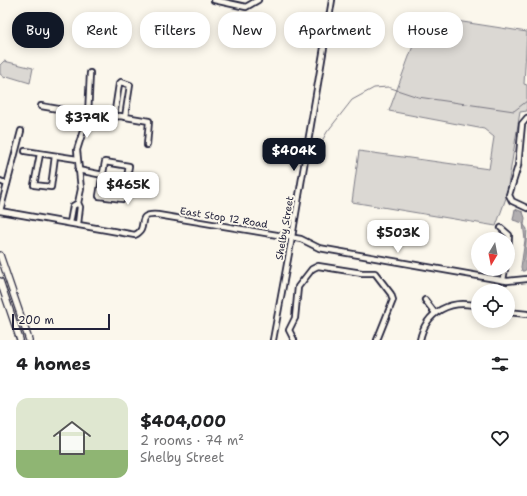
<!DOCTYPE html>
<meta charset="utf-8">
<style>
body{margin:0;font-family:"Shantell Sans",sans-serif;background:#f2f2f2;color:#202124;height:100vh;display:flex;flex-direction:column;font-size:15px;white-space:nowrap}
*{box-sizing:border-box;margin:0}
p{font-size:13px;color:#757577}
.icon{flex:none;width:22px;height:22px;fill:none;stroke:currentColor;stroke-width:2;stroke-linecap:round;stroke-linejoin:round}
.map{position:relative;height:340px;overflow:hidden}
.panel{display:flex;flex-direction:column;background:#fff;flex:1}
.panel>*{flex:none}
.hud{position:absolute;left:12px;top:12px;width:503px;height:36px;display:flex;gap:8px}
.needle{width:26px;rotate:190deg}
.fabs{position:absolute;left:471px;top:232px;display:grid;gap:8px}
.fabs a{display:grid;place-items:center;width:44px;height:44px;border-radius:50%;background:#fff;box-shadow:0 2px 10px #0003;font-size:20px}
.scale{position:absolute;left:12px;bottom:10px;width:98px;box-sizing:border-box;padding-left:4px;border:2px solid #22223b;border-top:0;font-size:11px;line-height:14px;white-space:nowrap;color:#22223b;-webkit-text-stroke:3px #fbf7ec;paint-order:stroke}
.price{position:absolute;translate:-50% -34px;padding:0 9px;border-radius:8px;background:#fff;color:#222;font-size:13px;line-height:26px;filter:drop-shadow(0 1px 2px #0008)}
.price::after{content:'';position:absolute;left:50%;top:24px;width:12px;height:9px;margin-left:-6px;background:inherit;clip-path:polygon(0 0,100% 0,50% 100%)}
.price.selected{background:#111827;color:#fff}
ul{padding:0;list-style:none}
li{display:flex;align-items:center;gap:12px;height:100px;padding:0 16px}
li+li{border-top:1px solid #e0e0e0}
li span{display:grid;place-items:center;flex:none;width:112px;height:80px;border-radius:12px;color:#555}
li>.icon{margin-inline-start:auto}
span .icon{width:48px;height:48px;fill:#fffc;stroke-width:1}
li b{font-size:17px}
h2{display:flex;justify-content:space-between;align-items:center;height:48px;padding:0 16px;font-size:17px}
.chip{padding:0 14px;border-radius:16px;background:#fff;box-shadow:0 2px 10px #0003;font-size:14px;line-height:36px}
.chip.selected{background:#111827;color:#fff}
.map>svg:first-child{display:block}
</style>
<div class="map">
<svg width="527" height="340" viewBox="0 0 527 340">
<rect width="100%" height="100%" fill="#fbf7ec"/>
<filter id="ink" filterUnits="userSpaceOnUse"><feTurbulence type="fractalNoise" baseFrequency=".025" numOctaves="2"/><feDisplacementMap in="SourceGraphic" scale="8" xChannelSelector="R" yChannelSelector="G"/><feConvolveMatrix kernelMatrix="1 2 1 2 8 2 1 2 1" color-interpolation-filters="sRGB"/></filter>
<g filter="url(#ink)">
<g fill="#dbd8d3" stroke="#7e7d87">
<polygon points="424,16 527,32 524,84 527,85 527,111 520,112 506,198 496,226 352,202 359,151 489,169 494,137 484,129 389,111"/>
<polygon points="4,61 33,68 30,83 7,76 5,78 0,74 0,65"/>
</g>
<polygon fill="#b1aeb0" stroke="#787681" points="515,209 523,212 525,218 524,225 527,229 525,260 527,269 524,271 522,271 521,267 525,240 523,223 513,220"/>
<g fill="none" stroke-linecap="round" stroke-linejoin="round">
<g stroke="#787681" stroke-width="1">
<polyline points="322,141 327,132 352,100 374,88 388,87 418,97 514,111 527,101"/>
<polyline points="308,155 317,151 319,146"/>
</g>
<defs>
<g id="minor">
<polyline points="214,0 246,7 258,0"/>
<polyline points="41,106 64,110 93,120 120,116 149,121 147,145"/>
<polyline points="114,117 119,84 121,82 130,85 125,117"/>
<polyline points="527,118 522,124 518,166 509,195 512,201 527,208"/>
<polyline points="25,151 77,159"/>
<polyline points="40,154 34,185 51,187 55,156"/>
<polygon points="105,162 129,166 123,199 99,196"/>
<polyline points="78,170 103,175"/>
<polyline points="0,181 7,184"/>
<path d="M0 211 135 235C150 228 133 213 158 215L301 239 319 248 507 281 527 279"/>
<polyline points="0,211 21,131"/>
<polyline points="70,223 73,206 78,203"/>
<polyline points="78,224 80,207 78,203 81,189 77,150 88,115 90,73"/>
<polyline points="501,228 509,235 508,253"/>
<polyline points="503,280 505,269"/>
<polyline points="425,300 435,313"/>
<polyline points="508,312 527,314"/>
<polyline points="273,340 292,237 332,0"/>
<polyline points="294,340 289,330 295,318 298,287 312,269 318,266 362,273 375,273 391,294 393,300 377,340"/>
<path d="M420 340C426 311 451 299 478 306"/>
</g>
<g id="major">
<polyline points="0,255 29,340"/>
<polyline points="0,281 20,340"/>
</g>
</defs>
<use href="#minor" stroke="#22223b" stroke-width="8"/>
<use href="#major" stroke="#22223b" stroke-width="8"/>
<use href="#minor" stroke="#fbf7ec" stroke-width="4.5"/>
<use href="#major" stroke="#fbf7ec" stroke-width="5.5"/>
</g>
</g>
<g text-anchor="middle" stroke-width="4" stroke-linejoin="round" paint-order="stroke">
<g font-size="10" fill="#22223b" stroke="#fbf7ec">
<text transform="translate(224 217) rotate(9)" y="4">East Stop 12 Road</text>
<text transform="translate(284 228) rotate(-80)" y="4">Shelby Street</text>
</g>
</g>
</svg>
<div class="fabs">
<a><svg class="needle" viewBox="-14 -14 28 28"><path d="M0-13l5 13h-10z" fill="#e53935"/><path d="M0 13l5-13h-10z" fill="#757577"/></svg></a>
<a><svg class="icon" aria-label="locate" viewBox="0 0 24 24"><circle cx="12" cy="12" r="6"/><path d="M12 2v4M12 18v4M2 12h4M18 12h4"/></svg></a>
</div>
<div class="scale">200 m</div>
<b class="price" style="left:87px;top:139px">$379K</b>
<b class="price selected" style="left:294px;top:172px">$404K</b>
<b class="price" style="left:128px;top:206px">$465K</b>
<b class="price" style="left:398px;top:254px">$503K</b>
<div class="hud">
<a class="chip selected">Buy</a>
<a class="chip">Rent</a>
<a class="chip">Filters</a>
<a class="chip">New</a>
<a class="chip">Apartment</a>
<a class="chip">House</a>
</div>
</div>
<section class="panel">
<h2>4 homes<svg class="icon" aria-label="filters" viewBox="0 0 24 24"><path d="M4 7h16M4 17h16"/><circle cx="9" cy="7" r="2"/><circle cx="15" cy="17" r="2"/></svg></h2>
<ul>
<li><span style="background:linear-gradient(#dfe7d0 65%,#8fb573 0)"><svg class="icon" aria-label="home" viewBox="0 0 24 24"><path d="M3 11l9-7 9 7M6 9v11h12V9"/></svg></span><div><b>$404,000</b><p>2 rooms · 74 m²</p><p>Shelby Street</p></div><svg class="icon" aria-label="heart" viewBox="0 0 24 24"><path d="M12 20l-8-8c-3-5 5-10 8-4 3-6 11-1 8 4z"/></svg></li>
</ul>
</section>
